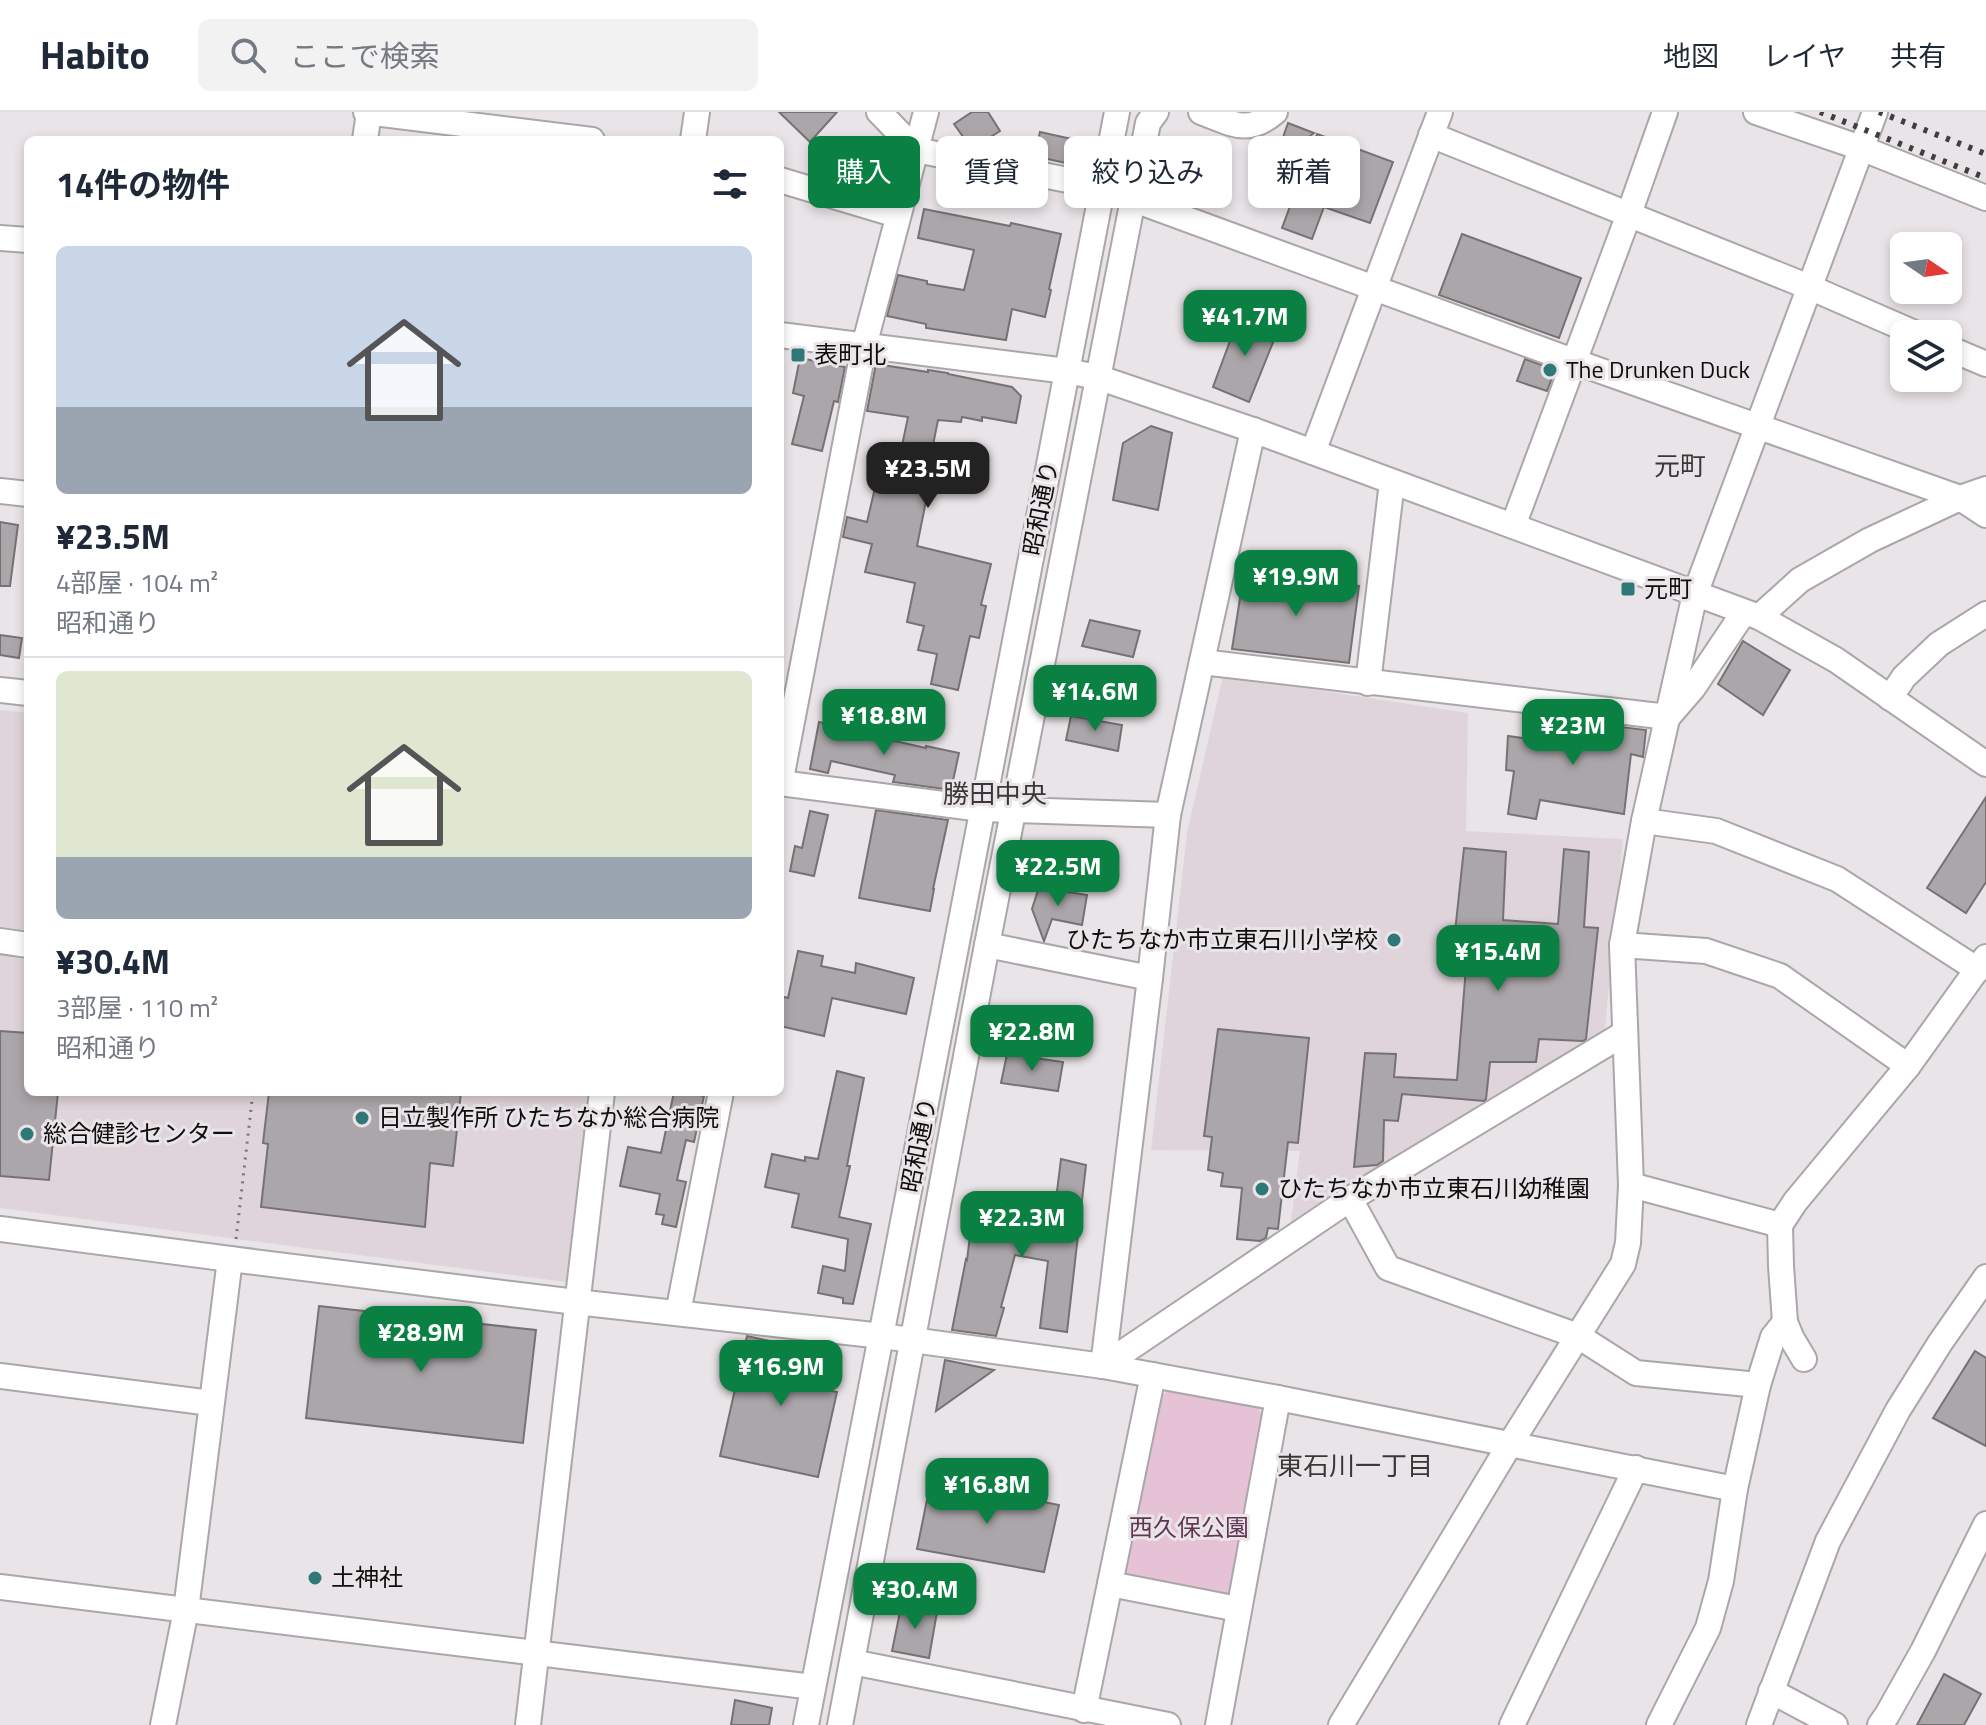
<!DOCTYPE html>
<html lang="ja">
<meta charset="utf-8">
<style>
body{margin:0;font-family:"Titillium Web","Noto Sans JP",sans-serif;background:#f2f2f3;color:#1f2937;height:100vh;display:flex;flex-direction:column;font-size:30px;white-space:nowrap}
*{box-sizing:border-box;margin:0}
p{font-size:26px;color:#747a83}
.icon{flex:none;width:44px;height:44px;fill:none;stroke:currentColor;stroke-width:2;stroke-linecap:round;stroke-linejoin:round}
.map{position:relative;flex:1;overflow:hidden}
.drawer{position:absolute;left:24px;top:24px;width:760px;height:960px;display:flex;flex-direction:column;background:#fff;border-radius:12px;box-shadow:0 4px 12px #0003}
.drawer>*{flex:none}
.hud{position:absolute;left:808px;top:24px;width:760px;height:72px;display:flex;gap:16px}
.needle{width:52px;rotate:103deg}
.controls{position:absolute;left:1890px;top:120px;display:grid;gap:16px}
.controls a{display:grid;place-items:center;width:72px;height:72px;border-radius:12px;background:#fff;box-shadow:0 4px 12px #0003;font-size:40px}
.price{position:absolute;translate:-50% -68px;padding:0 18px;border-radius:16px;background:#0b8043;color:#fff;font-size:26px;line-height:52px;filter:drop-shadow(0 2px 4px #0008)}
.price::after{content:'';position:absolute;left:50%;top:48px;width:24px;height:18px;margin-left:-12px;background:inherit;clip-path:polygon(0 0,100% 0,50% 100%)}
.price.current{background:#222;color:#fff}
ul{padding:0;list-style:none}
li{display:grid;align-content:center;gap:16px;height:424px;padding:0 32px}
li+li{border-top:2px solid #e0e1e3}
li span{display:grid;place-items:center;height:248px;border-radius:12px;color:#555}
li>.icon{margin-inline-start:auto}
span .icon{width:144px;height:144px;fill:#fffc;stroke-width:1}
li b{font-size:34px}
h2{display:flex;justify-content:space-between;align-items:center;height:96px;padding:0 32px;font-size:34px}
.tag{padding:0 28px;border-radius:12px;background:#fff;box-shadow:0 4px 12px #0003;font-size:28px;line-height:72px}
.tag.current{background:#0b8043;color:#fff}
header{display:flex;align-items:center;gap:48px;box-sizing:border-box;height:112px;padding:0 40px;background:#fff;border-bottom:2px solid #e0e1e3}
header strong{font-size:38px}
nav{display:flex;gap:44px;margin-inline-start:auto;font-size:28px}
.search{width:560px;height:72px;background:#f2f2f3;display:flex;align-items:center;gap:20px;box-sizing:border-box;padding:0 28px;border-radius:12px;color:#747a83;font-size:30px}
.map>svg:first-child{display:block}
</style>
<header>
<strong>Habito</strong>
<div class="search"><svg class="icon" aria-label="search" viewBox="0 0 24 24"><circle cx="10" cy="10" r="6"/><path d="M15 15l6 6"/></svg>ここで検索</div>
<nav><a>地図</a><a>レイヤ</a><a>共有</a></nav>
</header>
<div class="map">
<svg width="1986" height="1613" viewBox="0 0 1986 1613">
<rect width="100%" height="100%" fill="#e9e4e7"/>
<g fill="#e0d4db">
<polygon points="1223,564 1468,601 1466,719 1623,727 1604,928 1289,1123 1300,1039 1151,1038 1187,721"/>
<polygon points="0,598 28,601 28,980 592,980 566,1170 0,1096"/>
</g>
<polygon fill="#e6c2d6" points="1168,1279 1258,1296 1265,1308 1232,1486 1123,1464 1159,1285"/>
<g fill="#aaa6a9" stroke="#767274" stroke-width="2">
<polygon points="779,0 837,0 810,30"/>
<polygon points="972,0 988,0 1000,19 976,34 969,33 954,12"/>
<polygon points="1288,11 1314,21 1274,51"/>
<polygon points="1040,20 1081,29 1075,53 1034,44"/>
<polygon points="1317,22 1393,50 1370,111 1324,95 1312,127 1282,116"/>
<polygon points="892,35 897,40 887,80 882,83 854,74"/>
<polygon points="924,97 1010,114 1011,111 1061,122 1049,177 1051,178 1045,205 1012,197 1006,228 926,216 926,212 887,204 898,163 927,169 927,172 964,178 974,138 918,126"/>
<polygon points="1462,122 1581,166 1559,226 1439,183"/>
<polygon points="1240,202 1278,218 1249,290 1213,275"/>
<polygon points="800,246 845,255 838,290 834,289 822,339 792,332 804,284 793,281"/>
<polygon points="1525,247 1555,258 1547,279 1517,269"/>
<polygon points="876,252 928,260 928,258 948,261 948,262 1012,275 1021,284 1016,311 982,305 982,309 962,305 961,310 938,308 925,373 929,374 917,434 991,452 981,493 986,494 979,526 970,524 958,578 931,572 937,542 918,538 924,514 907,510 915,471 865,460 872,432 843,425 847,405 867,410 878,363 895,367 908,305 867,299"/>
<polygon points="1151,314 1172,321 1158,398 1113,388 1123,331"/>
<polygon points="0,410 18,413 10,474 0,474"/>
<polygon points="1244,461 1359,474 1349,551 1232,537"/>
<polygon points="1090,508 1140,519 1133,545 1082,534"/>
<polygon points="0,523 22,526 19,546 0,543"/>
<polygon points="1743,529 1790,558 1763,603 1718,572"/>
<polygon points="1071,604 1122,613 1118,639 1066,628"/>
<polygon points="1548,606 1646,618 1643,645 1631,642 1624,702 1540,688 1536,707 1508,702 1514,659 1506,658 1508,624 1544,629"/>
<polygon points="819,610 881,624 881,626 926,636 926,634 959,641 951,678 893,670 895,663 831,649 828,661 810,657"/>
<polygon points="1986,685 1986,770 1966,801 1927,776"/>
<polygon points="876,698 948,708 933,777 934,777 930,799 859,786"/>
<polygon points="810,699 828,703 814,764 790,759 795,734 802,736"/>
<polygon points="1464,736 1506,740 1503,808 1558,812 1564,737 1589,740 1584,815 1598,816 1586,927 1583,929 1539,927 1536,950 1490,950 1486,987 1484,989 1402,982 1398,1009 1384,1008 1383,1049 1377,1053 1354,1055 1365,941 1396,942 1394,965 1457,968 1469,818 1455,820"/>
<polygon points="1039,775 1087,783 1082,813 1052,807 1044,829 1032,797"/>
<polygon points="798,839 823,844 821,854 855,861 856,851 914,866 906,902 832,886 824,924 780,914 780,884 788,886"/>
<polygon points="1218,917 1309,926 1298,1031 1288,1030 1278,1117 1268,1116 1266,1126 1260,1129 1237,1127 1242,1076 1221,1074 1223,1061 1208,1058 1212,1025 1204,1024"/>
<polygon points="0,919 28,921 28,980 58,980 49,1068 0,1064"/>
<polygon points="1007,942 1063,950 1058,979 1001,971"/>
<polygon points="837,959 864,966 847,1054 850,1054 839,1105 871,1112 853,1192 843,1191 843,1186 818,1181 823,1154 845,1159 848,1127 792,1115 799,1082 765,1075 772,1042 805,1049 805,1045 818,1047"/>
<polygon points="269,980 461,980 453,1054 430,1051 425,1115 261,1095 268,1032 263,1031"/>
<polygon points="674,980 685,980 704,984 694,1030 686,1028 677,1068 686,1070 676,1115 662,1112 664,1103 656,1102 660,1082 620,1074 628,1035 661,1041"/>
<polygon points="1061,1047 1086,1053 1067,1220 1040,1216 1048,1149 1015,1143 1001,1195 1004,1196 996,1224 952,1218 966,1147 967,1148 973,1100 1053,1112"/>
<polygon points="319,1194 536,1218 523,1331 306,1306"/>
<polygon points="747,1224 833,1243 826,1278 837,1280 818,1365 720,1344"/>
<polygon points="1975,1239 1986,1246 1986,1334 1933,1306"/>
<polygon points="945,1248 994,1258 936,1299"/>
<polygon points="931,1368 1059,1393 1044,1460 917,1437"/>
<polygon points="902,1490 937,1500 929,1546 892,1539"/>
<polygon points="1944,1562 1981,1582 1964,1613 1917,1613"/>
<polygon points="735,1588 772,1596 769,1613 731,1613"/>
</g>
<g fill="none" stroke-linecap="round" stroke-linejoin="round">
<defs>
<g id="minor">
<polyline points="366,0 592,28"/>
<polyline points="879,0 916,38 1103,75"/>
<path d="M1201 0C1231 11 1247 24 1275 0"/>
<polyline points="1756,0 1861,36 1986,86"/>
<polyline points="1431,23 1809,175 1917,222"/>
<polyline points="365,28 369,0"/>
<polyline points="693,28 697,0"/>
<polyline points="780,68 897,103"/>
<polyline points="1132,87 1573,249 1960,386 1986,403"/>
<polyline points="0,126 28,128"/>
<polyline points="780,223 1067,259 1097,265 1253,318 1759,505 1836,548 1986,652"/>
<polyline points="1948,236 1986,252"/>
<polyline points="1313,340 1440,0"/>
<polyline points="0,379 28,382"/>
<polyline points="1513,414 1629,102 1665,0"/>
<polyline points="1759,505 1800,468 1870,428 1960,386 1986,377"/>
<polyline points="1202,550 1668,605 1693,576 1744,500"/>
<polyline points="1368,571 1392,370"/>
<polyline points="0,578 28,581"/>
<polyline points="1890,586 1904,565 1939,532 1986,502"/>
<polyline points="780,671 982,697 1168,703"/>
<polyline points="780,672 864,234 926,0"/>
<polyline points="1644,709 1716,719 1837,767 1978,858"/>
<polyline points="0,829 28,833"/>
<polyline points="987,833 1150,866"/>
<polyline points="1622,833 1706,839 1780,864 1908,954"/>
<polyline points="1631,1073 1780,1113"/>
<polyline points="1350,1087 1388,1156 1578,1224 1636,1261 1758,1273"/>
<polyline points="0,1117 230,1147 576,1190 882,1224 1103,1254 1278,1286 1735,1377"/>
<polyline points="678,1201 721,980"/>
<polyline points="1804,1247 1792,1227 1785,1210 1781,1154 1780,1113 1795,1090 1908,954 1986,845"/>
<polyline points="1103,1254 1150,866 1168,703 1253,318"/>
<polyline points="1103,1254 1350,1087 1625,921"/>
<polyline points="0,1264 211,1291"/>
<polyline points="1110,1472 1238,1497"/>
<polyline points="0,1475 813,1575"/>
<polyline points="852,1550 1168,1613"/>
<polyline points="1771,1579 1835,1613"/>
<polyline points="1084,1598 1153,1263"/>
<polyline points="163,1613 186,1498 230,1147"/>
<polyline points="528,1613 602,980"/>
<polyline points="806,1613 1117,0"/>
<polyline points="840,1613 987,833 1148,11 1156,0"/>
<polyline points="1218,1613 1278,1286"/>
<polyline points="1341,1613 1510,1332 1623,1152 1628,1131 1631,1073 1622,833 1644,709 1695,482 1875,0"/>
<polyline points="1512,1613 1636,1356"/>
<polyline points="1659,1613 1708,1516 1721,1469 1735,1377 1758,1273 1773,1225 1785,1210"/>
<polyline points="1759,1613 1828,1429 1898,1298 1940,1231 1986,1165"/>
<polyline points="1880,1613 1887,1603 1923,1539 1986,1412"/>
</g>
</defs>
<use href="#minor" stroke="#aba6a9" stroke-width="28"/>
<polyline stroke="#787476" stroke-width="3" stroke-dasharray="2 6" stroke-linecap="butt" points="236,1127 253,980"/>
<use href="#minor" stroke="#fff" stroke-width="24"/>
<g stroke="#413e3f" stroke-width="6" stroke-dasharray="4 8" stroke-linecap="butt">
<polyline points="1820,0 1986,66"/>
<polyline points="1879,0 1986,42"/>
</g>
</g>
<g fill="#2f7877" stroke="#e9e4e7" stroke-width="3">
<rect x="790" y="235" width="16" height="16" rx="4"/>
<circle cx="1550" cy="258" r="8"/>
<rect x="1620" y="469" width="16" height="16" rx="4"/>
<circle cx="1394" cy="828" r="8"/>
<circle cx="362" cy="1006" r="8"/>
<circle cx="27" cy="1022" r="8"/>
<circle cx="1262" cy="1077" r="8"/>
<circle cx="315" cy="1466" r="8"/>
</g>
<g text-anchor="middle" stroke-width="6" stroke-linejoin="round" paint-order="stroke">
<g font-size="24" fill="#0f0d0e" stroke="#e9e4e7" text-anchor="start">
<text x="814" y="251">表町北</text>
<text x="1566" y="266">The Drunken Duck</text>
<text x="1644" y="485">元町</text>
<text x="1378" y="836" text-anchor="end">ひたちなか市立東石川小学校</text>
<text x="378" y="1014">日立製作所 ひたちなか総合病院</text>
<text x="43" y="1030">総合健診センター</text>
<text x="1278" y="1085">ひたちなか市立東石川幼稚園</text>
<text x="331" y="1474">土神社</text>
</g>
<g font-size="24" fill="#0f0d0e" stroke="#e9e4e7">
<text transform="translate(1041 396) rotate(-79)" y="8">昭和通り</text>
<text transform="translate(919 1033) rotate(-79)" y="8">昭和通り</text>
</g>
<g font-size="24" fill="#633552" stroke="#e9e4e7">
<text x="1189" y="1424">西久保公園</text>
</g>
<g font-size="26" fill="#3b3739" stroke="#e9e4e7">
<text x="1680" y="363">元町</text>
<text x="995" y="691">勝田中央</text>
<text x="1355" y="1363">東石川一丁目</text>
</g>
</g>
</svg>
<div class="controls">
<a><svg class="needle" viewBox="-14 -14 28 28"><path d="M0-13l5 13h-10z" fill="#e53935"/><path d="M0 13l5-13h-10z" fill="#747a83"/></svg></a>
<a><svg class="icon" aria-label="layers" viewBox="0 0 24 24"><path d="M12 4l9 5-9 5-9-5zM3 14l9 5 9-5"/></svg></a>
</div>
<b class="price" style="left:1245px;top:246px">¥41.7M</b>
<b class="price current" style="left:928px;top:398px">¥23.5M</b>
<b class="price" style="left:1296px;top:506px">¥19.9M</b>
<b class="price" style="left:1095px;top:621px">¥14.6M</b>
<b class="price" style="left:884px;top:645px">¥18.8M</b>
<b class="price" style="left:1573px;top:655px">¥23M</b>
<b class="price" style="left:1058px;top:796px">¥22.5M</b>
<b class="price" style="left:1498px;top:881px">¥15.4M</b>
<b class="price" style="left:1032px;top:961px">¥22.8M</b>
<b class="price" style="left:1022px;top:1147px">¥22.3M</b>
<b class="price" style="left:421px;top:1262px">¥28.9M</b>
<b class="price" style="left:781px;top:1296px">¥16.9M</b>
<b class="price" style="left:987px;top:1414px">¥16.8M</b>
<b class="price" style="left:915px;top:1519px">¥30.4M</b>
<div class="hud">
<a class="tag current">購入</a>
<a class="tag">賃貸</a>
<a class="tag">絞り込み</a>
<a class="tag">新着</a>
</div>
<section class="drawer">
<h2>14件の物件<svg class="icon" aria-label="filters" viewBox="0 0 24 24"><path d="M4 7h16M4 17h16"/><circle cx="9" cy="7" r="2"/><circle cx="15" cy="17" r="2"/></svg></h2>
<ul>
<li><span style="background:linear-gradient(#c9d6e8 65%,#9aa5b1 0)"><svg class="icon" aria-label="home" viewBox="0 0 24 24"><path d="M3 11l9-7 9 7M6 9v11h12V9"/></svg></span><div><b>¥23.5M</b><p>4部屋 · 104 m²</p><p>昭和通り</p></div></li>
<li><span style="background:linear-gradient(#dfe7d0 75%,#9aa5b1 0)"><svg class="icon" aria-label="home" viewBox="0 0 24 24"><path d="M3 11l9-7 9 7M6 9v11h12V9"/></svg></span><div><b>¥30.4M</b><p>3部屋 · 110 m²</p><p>昭和通り</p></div></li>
</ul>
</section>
</div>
